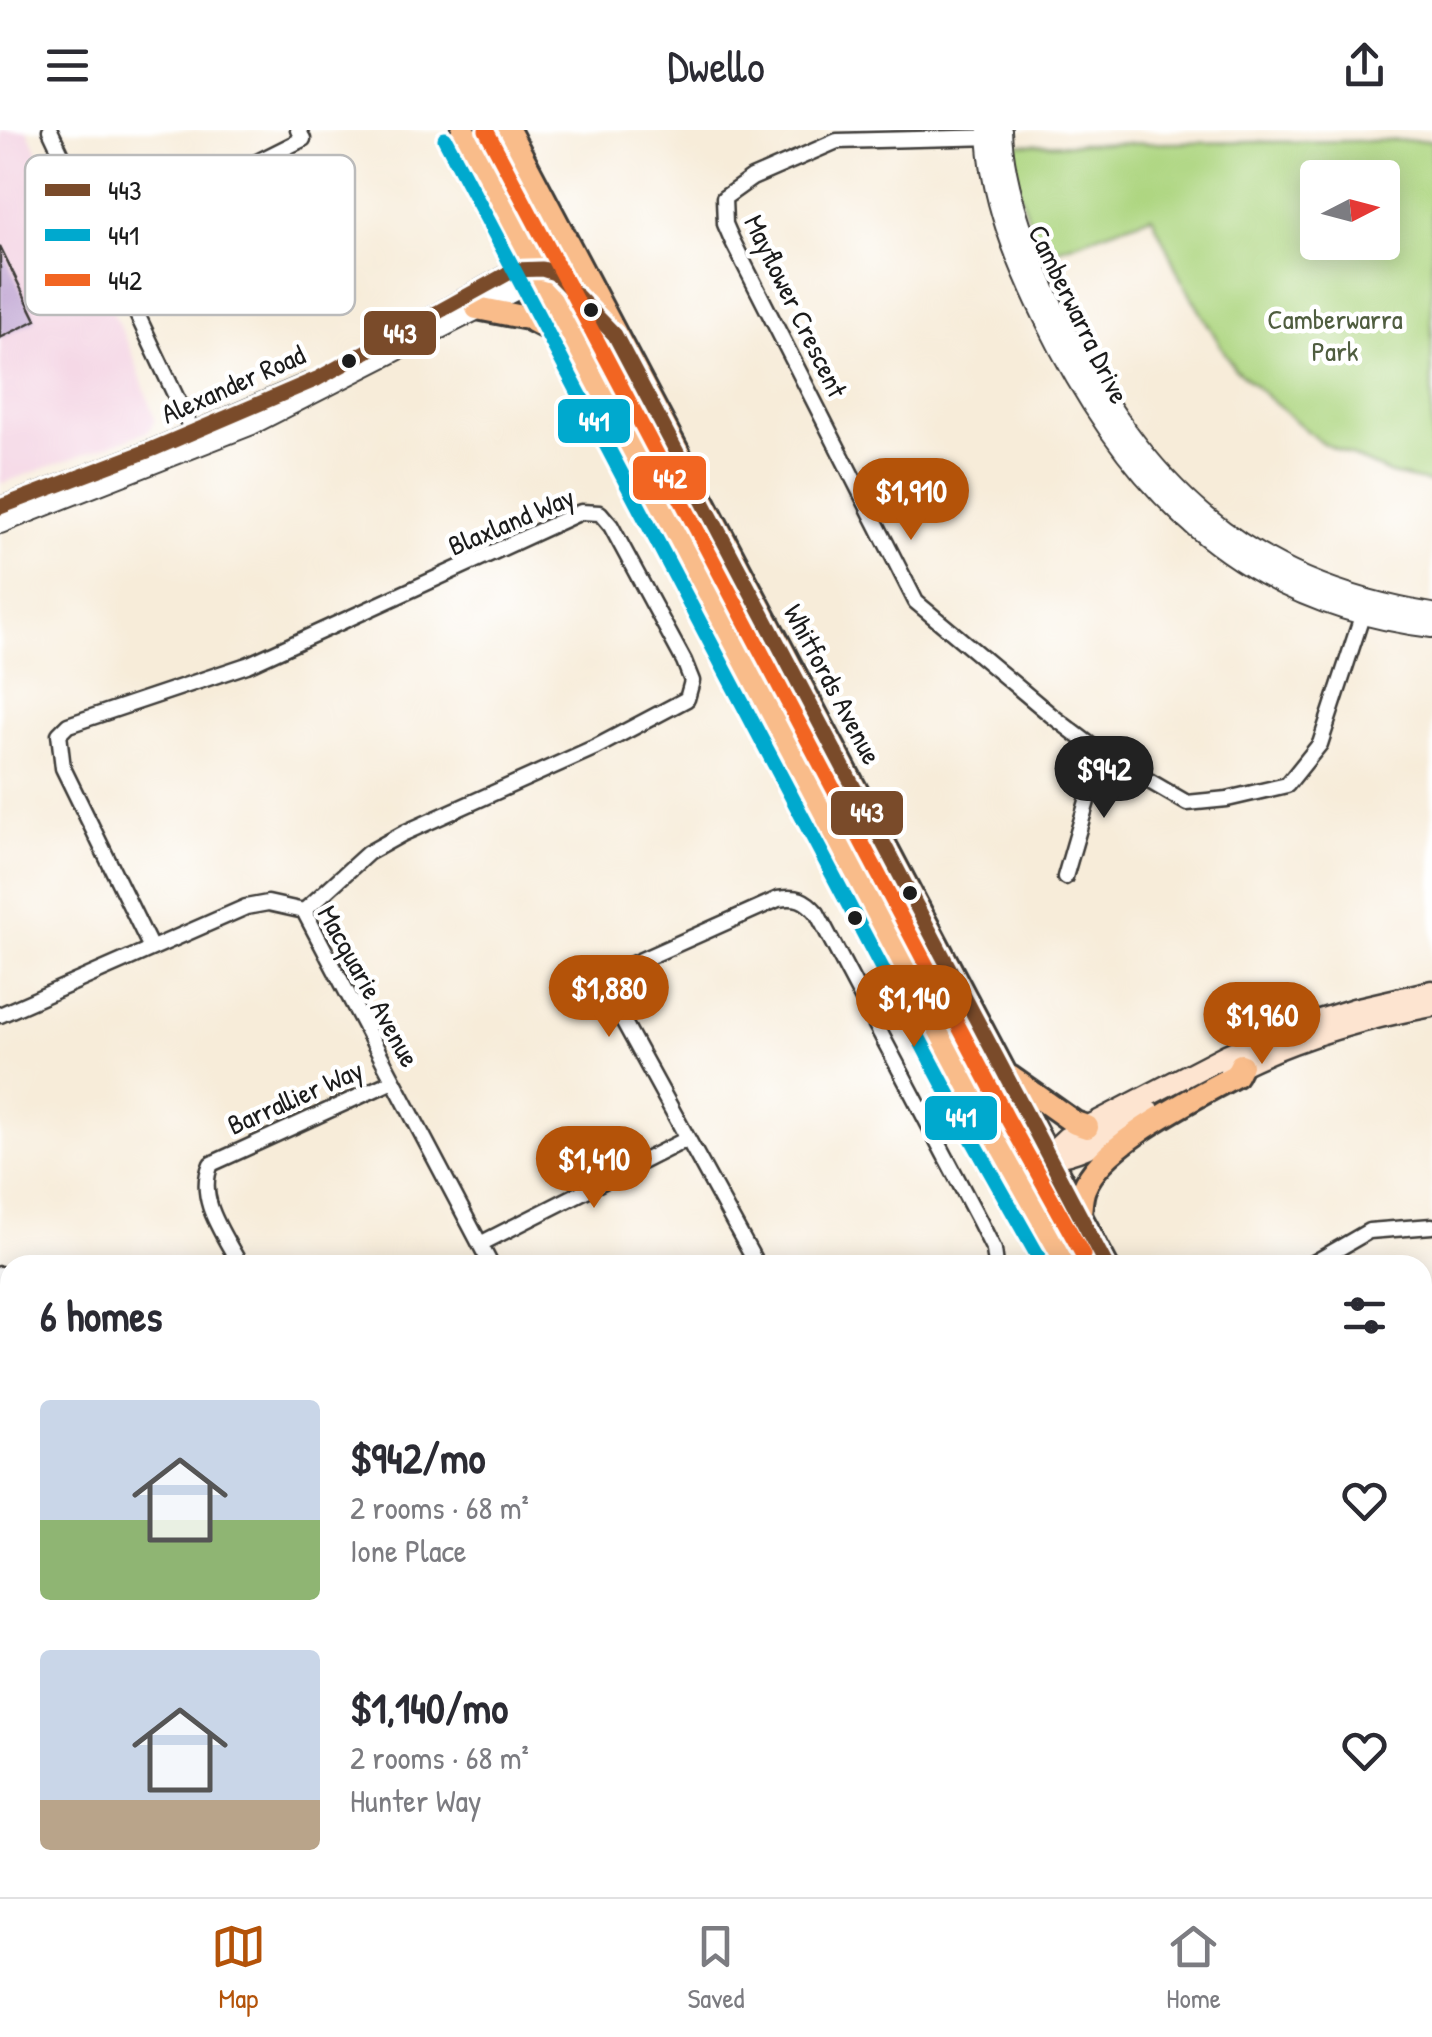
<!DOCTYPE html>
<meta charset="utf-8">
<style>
body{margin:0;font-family:"Patrick Hand",sans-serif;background:#f2f2f3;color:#2b2b33;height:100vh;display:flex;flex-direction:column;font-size:38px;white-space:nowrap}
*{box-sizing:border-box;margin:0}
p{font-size:32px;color:#7c7c81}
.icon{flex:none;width:55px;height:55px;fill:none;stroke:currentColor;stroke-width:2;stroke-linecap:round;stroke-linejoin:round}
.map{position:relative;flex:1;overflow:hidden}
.sheet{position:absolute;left:0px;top:1125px;width:1432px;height:642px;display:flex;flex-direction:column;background:#fff;border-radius:30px 30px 0 0;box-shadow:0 5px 25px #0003}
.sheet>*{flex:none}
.needle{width:65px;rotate:84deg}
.buttons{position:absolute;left:1300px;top:30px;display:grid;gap:20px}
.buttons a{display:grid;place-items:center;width:100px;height:100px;border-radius:10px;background:#fff;box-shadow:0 5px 25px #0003;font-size:50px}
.price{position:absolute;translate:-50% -85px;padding:0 22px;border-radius:35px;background:#b45309;color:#fff;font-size:32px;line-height:65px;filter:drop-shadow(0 2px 5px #0008)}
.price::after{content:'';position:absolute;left:50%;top:60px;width:30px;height:22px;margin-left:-15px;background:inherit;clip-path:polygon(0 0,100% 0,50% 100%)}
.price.selected{background:#222;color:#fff}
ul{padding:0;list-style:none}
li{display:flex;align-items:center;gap:30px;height:250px;padding:0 40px}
li span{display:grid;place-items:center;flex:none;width:280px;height:200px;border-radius:10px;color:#555}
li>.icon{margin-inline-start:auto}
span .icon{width:120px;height:120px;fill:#fffc;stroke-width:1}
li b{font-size:42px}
h2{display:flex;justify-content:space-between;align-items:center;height:120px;padding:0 40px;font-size:42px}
header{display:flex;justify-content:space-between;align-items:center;height:130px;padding:0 40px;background:#fff;font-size:45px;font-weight:600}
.dock{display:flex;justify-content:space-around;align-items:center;height:140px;border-top:2px solid #e1e1e2;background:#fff;font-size:28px;color:#7c7c81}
.dock a{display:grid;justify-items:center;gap:5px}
.dock .selected{color:#b45309}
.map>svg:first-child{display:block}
</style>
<header><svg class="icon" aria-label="menu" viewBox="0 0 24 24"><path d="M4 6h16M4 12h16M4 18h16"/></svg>Dwello<svg class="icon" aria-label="share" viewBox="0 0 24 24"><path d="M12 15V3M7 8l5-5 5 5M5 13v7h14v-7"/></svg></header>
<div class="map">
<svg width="1432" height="1767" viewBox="0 0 1432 1767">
<rect width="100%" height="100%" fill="#fff"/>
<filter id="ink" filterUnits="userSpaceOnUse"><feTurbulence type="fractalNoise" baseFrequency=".01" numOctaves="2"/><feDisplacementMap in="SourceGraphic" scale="20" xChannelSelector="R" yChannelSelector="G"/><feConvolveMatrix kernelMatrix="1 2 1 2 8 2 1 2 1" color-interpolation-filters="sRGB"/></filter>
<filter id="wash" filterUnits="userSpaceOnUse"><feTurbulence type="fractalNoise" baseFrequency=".0048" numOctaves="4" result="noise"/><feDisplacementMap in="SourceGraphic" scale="40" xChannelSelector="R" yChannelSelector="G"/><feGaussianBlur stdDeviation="2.25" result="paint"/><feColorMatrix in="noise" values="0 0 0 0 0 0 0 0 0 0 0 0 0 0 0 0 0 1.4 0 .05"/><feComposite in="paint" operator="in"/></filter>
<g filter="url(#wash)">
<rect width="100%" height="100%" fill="#f7ecd9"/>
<polygon fill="#f3cfe0" points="0,0 27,0 132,222 155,290 149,301 0,354"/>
<path fill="#aed681" stroke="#65794e" stroke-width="2.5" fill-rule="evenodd" d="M1432 10V353L1391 344 1320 312 1234 238 1181 149 1152 86 1041 125 1003 15ZM1318 48H1382V112H1318Z"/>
<g id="blocks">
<polygon fill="#bfa4d2" points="0,116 36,190 0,208"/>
</g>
</g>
<g filter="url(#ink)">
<use href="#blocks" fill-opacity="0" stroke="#3d3b38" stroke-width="2.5"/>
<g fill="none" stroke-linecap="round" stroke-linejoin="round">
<defs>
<g id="minor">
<polyline points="50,0 195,307"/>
<polyline points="997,7 837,11 752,48 724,68 725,94 732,110 916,472 1051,585 1101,623 1187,673 1227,669 1287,655 1320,614 1365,477"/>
<polyline points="103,109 303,9 298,0"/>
<polyline points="1065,747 1101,623"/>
<polyline points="151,818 63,638 59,604 68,595 247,535 581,382 600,383 611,396 684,531 692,551 687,569 596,617 404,703 368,723 304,781"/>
<polyline points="0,885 246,777 268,773 304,781 491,1135"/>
<polyline points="480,1114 687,1009"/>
<path d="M240 1135C223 1103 196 1069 211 1034L393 951"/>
<path d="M757 1135 620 885 618 855 628 836 778 769C797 766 805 769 817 783L980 1092 994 1120 996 1135"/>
<polyline points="1310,1135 1369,1101 1432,1096"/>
<polyline points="0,1144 10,1159"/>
<polyline points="1422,1330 1432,1330"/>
<polyline points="1422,1569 1432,1568"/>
<polyline points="0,1602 10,1617"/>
<polyline points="567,1758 572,1767"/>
<polyline points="1338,1758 1339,1767"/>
<polyline points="238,1767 249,1758"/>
<polyline points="642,1767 649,1758"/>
<polyline points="1172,1767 1174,1758"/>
</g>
<g id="tertiary">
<path d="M987 0C989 67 1015 130 1044 189 1126 357 1237 475 1432 498"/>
<path d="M1002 0C1004 59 1034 137 1060 189 1145 355 1242 452 1432 483"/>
<polyline points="363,224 514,140 536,139"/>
<polyline points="0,377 153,319 309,252"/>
<polyline points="0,394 252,295 523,157 536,139"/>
</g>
<g id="secondary">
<path d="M1230 941C1293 908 1362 889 1432 876"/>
<path d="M994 1003C1045 1056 1100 1010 1151 983"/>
<polyline points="1029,1066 1048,1025 1066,1008 1226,925 1270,906 1354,879 1432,861"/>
</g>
<g id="primary">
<polyline points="463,0 989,998 1066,1135"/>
<polyline points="508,0 1106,1135"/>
<path d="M535 79C544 100 552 119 536 139L555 143 596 184"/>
<polyline points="477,178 528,188 576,213"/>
<polyline points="1010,947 1075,993 1087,997"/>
<path d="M1080 1083C1081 1076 1081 1066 1084 1059 1101 1013 1194 969 1236 945L1241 935"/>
<polyline points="1258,1758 1259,1767"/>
<polyline points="1296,1758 1297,1767"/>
</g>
</defs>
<use href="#minor" stroke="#3d3b38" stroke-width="19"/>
<use href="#tertiary" stroke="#3d3b38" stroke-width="22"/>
<use href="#secondary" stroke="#3d3b38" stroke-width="25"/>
<use href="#primary" stroke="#3d3b38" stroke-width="28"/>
<use href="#minor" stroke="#fff" stroke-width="14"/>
<use href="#tertiary" stroke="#fff" stroke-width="18"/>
<use href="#secondary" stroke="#fde4d0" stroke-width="20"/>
<use href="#primary" stroke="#f9bc8a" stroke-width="22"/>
<defs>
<polyline id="bus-1" points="0,377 153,319 317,249 514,140 542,139 555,143 615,205 1106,1135"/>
<polyline id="bus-2" points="445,9 971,1007 1043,1135"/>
<polyline id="bus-3" points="486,0 1007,988 1083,1125"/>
</defs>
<use href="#bus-1" stroke="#fff" stroke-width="22"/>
<use href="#bus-2" stroke="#fff" stroke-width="22"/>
<use href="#bus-3" stroke="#fff" stroke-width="22"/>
<use href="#bus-1" stroke="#7a4b2a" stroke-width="15"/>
<use href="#bus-2" stroke="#00a9ce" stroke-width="15"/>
<use href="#bus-3" stroke="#f26522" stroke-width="15"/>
</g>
</g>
<g fill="#1c1c1c" stroke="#fff" stroke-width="4">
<circle cx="591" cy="180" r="9"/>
<circle cx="349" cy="231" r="9"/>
<circle cx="910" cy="763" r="9"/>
<circle cx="855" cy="788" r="9"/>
</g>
<g text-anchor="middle" stroke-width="9" stroke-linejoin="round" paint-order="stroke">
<g font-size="28" fill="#1c1c1c" stroke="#fff">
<text transform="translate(796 176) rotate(64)" y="10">Mayflower Crescent</text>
<text transform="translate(1079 184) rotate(64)" y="10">Camberwarra Drive</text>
<text transform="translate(233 254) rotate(-24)" y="10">Alexander Road</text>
<text transform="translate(511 391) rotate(-23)" y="10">Blaxland Way</text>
<text transform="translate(833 554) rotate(62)" y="10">Whitfords Avenue</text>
<text transform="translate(369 856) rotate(61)" y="10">Macquarie Avenue</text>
<text transform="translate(295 967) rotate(-24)" y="10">Barrallier Way</text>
</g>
<g font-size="28" fill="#4f5d3f" stroke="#fff">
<text x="1335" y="199">Camberwarra<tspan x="1335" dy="32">Park</tspan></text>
</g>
</g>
<rect x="25" y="25" width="330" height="160" rx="15" fill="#fff" stroke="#bbb" stroke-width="2.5"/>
<rect x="45" y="54" width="45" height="12" fill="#7a4b2a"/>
<rect x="45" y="99" width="45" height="12" fill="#00a9ce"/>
<rect x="45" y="144" width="45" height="12" fill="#f26522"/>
<g font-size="28" fill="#1c1c1c">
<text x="108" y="70">443</text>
<text x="108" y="115">441</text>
<text x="108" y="160">442</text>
</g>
<g stroke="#fff" stroke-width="4">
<rect x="362" y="179" width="76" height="48" rx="10" fill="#7a4b2a"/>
<rect x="556" y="267" width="76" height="48" rx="10" fill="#00a9ce"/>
<rect x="631" y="324" width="77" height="48" rx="10" fill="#f26522"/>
<rect x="829" y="659" width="76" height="48" rx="10" fill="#7a4b2a"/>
<rect x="923" y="964" width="76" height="48" rx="10" fill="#00a9ce"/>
</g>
<g font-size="28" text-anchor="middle" font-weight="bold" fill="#fff">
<text x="400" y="213">443</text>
<text x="594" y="301">441</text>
<text x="670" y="358">442</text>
<text x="867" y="692">443</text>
<text x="961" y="997">441</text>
</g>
</svg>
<div class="buttons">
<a><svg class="needle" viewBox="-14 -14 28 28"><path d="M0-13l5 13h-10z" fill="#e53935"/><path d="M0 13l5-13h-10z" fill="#7c7c81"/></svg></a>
</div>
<b class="price" style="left:911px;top:413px">$1,910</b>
<b class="price selected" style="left:1104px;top:691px">$942</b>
<b class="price" style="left:609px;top:910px">$1,880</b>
<b class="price" style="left:914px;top:920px">$1,140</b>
<b class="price" style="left:1262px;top:937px">$1,960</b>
<b class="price" style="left:594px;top:1081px">$1,410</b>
<section class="sheet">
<h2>6 homes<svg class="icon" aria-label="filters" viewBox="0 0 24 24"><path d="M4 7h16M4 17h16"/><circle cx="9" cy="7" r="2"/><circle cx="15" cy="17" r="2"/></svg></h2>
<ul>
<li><span style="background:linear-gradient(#c9d6e8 60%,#8fb573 0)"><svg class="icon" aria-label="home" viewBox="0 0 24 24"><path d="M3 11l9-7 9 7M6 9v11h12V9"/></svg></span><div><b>$942/mo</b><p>2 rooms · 68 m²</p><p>Ione Place</p></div><svg class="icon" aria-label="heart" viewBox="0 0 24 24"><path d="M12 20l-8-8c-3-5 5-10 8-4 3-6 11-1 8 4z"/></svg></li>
<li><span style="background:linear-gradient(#c9d6e8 75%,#b9a48a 0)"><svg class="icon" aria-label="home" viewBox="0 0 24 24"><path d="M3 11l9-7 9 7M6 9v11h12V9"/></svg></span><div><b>$1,140/mo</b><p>2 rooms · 68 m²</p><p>Hunter Way</p></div><svg class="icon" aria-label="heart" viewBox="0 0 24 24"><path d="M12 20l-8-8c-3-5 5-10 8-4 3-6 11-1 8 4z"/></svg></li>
</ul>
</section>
</div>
<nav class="dock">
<a class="selected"><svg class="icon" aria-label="map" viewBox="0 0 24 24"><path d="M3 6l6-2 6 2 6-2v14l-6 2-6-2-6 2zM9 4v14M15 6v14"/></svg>Map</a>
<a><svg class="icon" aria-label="saved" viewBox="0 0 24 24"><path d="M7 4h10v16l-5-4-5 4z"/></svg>Saved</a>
<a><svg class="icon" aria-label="home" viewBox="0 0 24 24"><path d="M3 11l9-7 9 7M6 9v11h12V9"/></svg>Home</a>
</nav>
